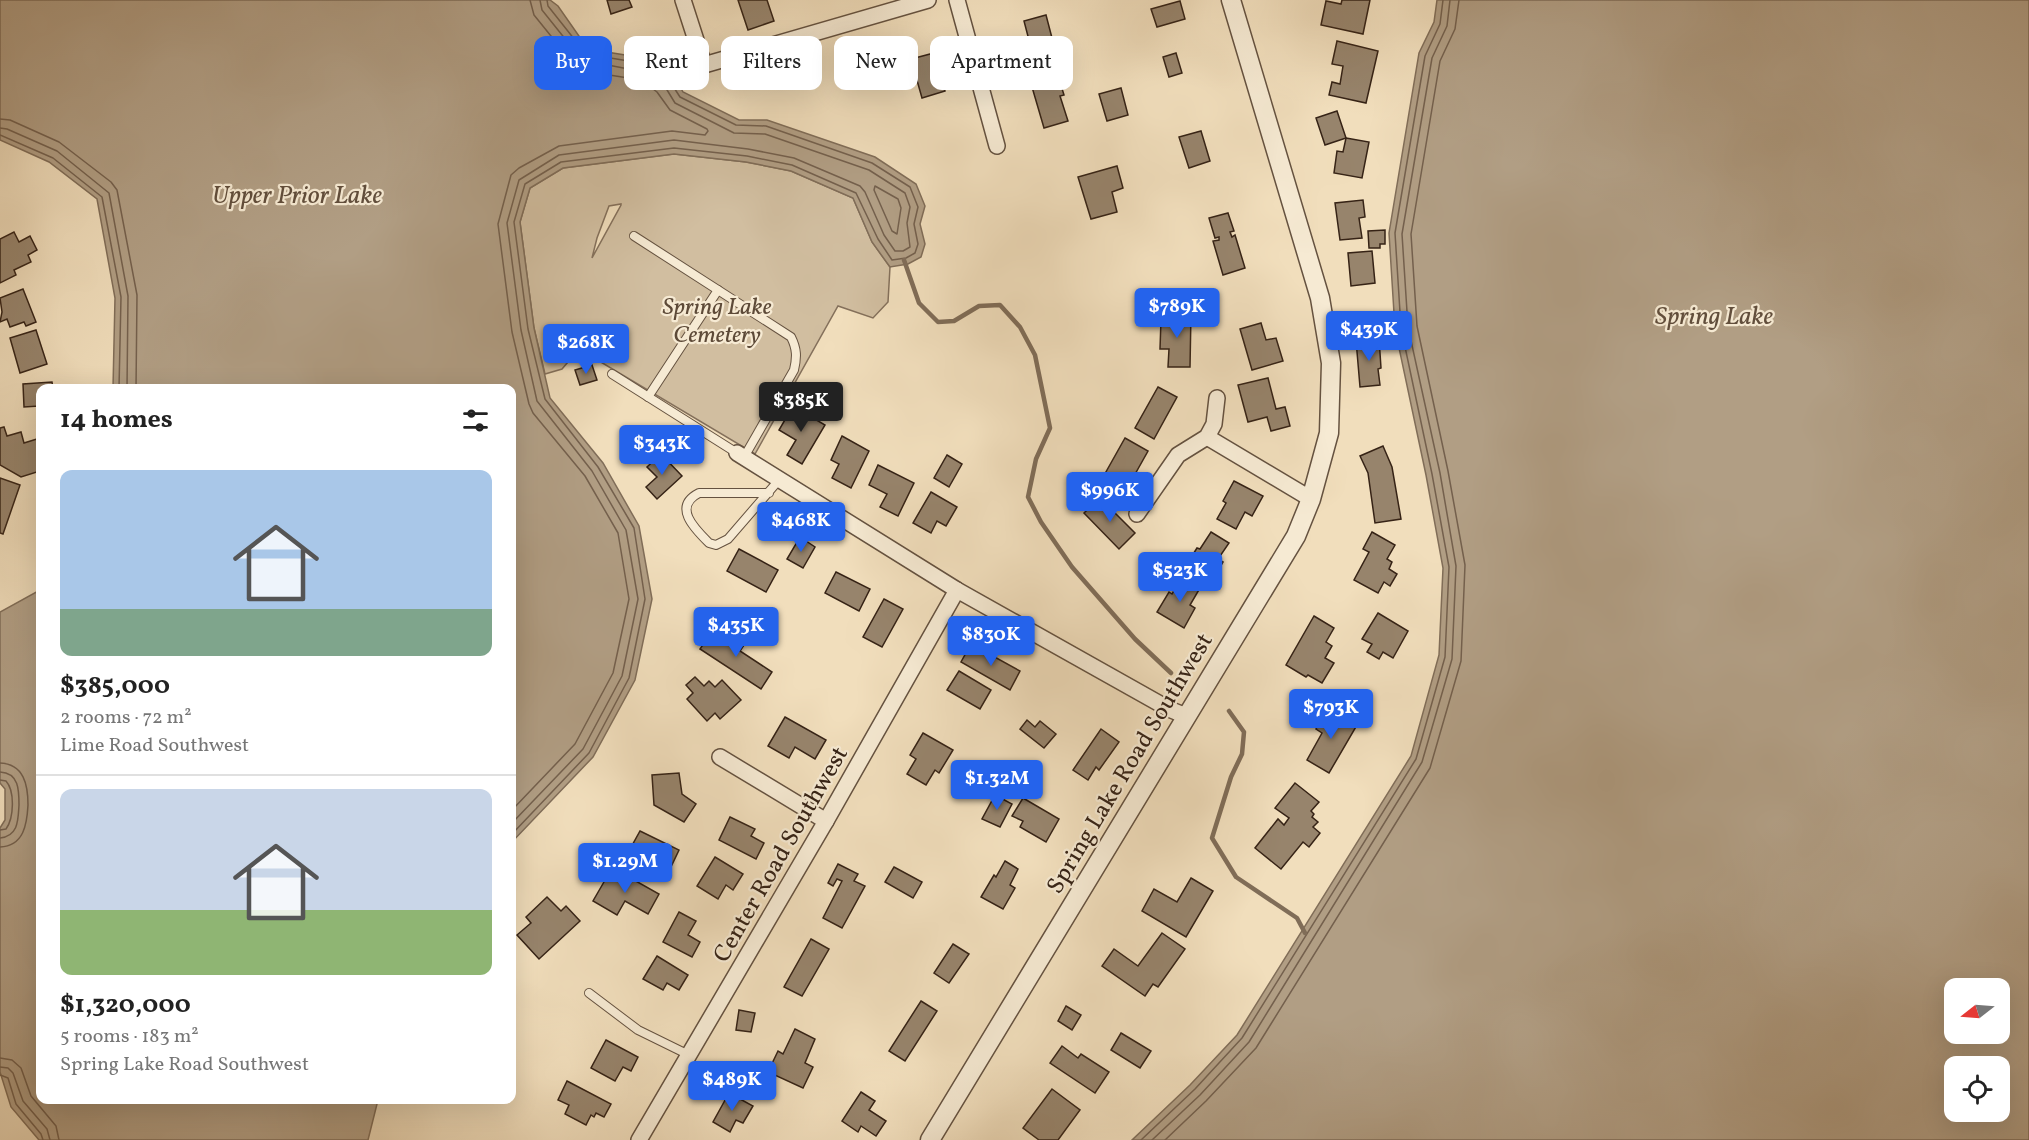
<!DOCTYPE html>
<meta charset="utf-8">
<style>
body{margin:0;font-family:Vollkorn,serif;background:#f6f6f6;color:#222;height:100vh;display:flex;flex-direction:column;font-size:22px;white-space:nowrap}
*{box-sizing:border-box;margin:0}
p{font-size:20px;color:#767676}
.icon{flex:none;width:33px;height:33px;fill:none;stroke:currentColor;stroke-width:2;stroke-linecap:round;stroke-linejoin:round}
.map{position:relative;flex:1;overflow:hidden}
.panel{position:absolute;left:36px;top:384px;width:480px;height:720px;display:flex;flex-direction:column;background:#fff;border-radius:12px;box-shadow:0 6px 24px #0002}
.panel>*{flex:none}
.guide{position:absolute;left:534px;top:36px;width:570px;height:54px;display:flex;gap:12px}
.needle{width:39px;rotate:253deg}
.buttons{position:absolute;left:1944px;top:978px;display:grid;gap:12px}
.buttons a{display:grid;place-items:center;width:66px;height:66px;border-radius:12px;background:#fff;box-shadow:0 6px 24px #0002;font-size:30px}
.price{position:absolute;translate:-50% -51px;padding:0 14px;border-radius:6px;background:#2563eb;color:#fff;font-size:20px;line-height:39px;filter:drop-shadow(0 2px 3px #0008)}
.price::after{content:'';position:absolute;left:50%;top:36px;width:18px;height:14px;margin-left:-9px;background:inherit;clip-path:polygon(0 0,100% 0,50% 100%)}
.price.selected{background:#222;color:#fff}
ul{padding:0;list-style:none}
li{display:grid;align-content:center;gap:12px;height:318px;padding:0 24px}
li+li{border-top:2px solid #e0e0e0}
li span{display:grid;place-items:center;height:186px;border-radius:12px;color:#555}
li>.icon{margin-inline-start:auto}
span .icon{width:108px;height:108px;fill:#fffc;stroke-width:1}
li b{font-size:26px}
h2{display:flex;justify-content:space-between;align-items:center;height:72px;padding:0 24px;font-size:26px}
.pill{padding:0 21px;border-radius:12px;background:#fff;box-shadow:0 6px 24px #0002;font-size:21px;line-height:54px}
.pill.selected{background:#2563eb;color:#fff}
.map>svg:first-child{display:block}
</style>
<div class="map">
<svg width="2029" height="1140" viewBox="0 0 2029 1140">
<rect width="100%" height="100%" fill="#f1debc"/>
<filter id="stains"><feTurbulence type="fractalNoise" baseFrequency=".00333" numOctaves="4"/><feColorMatrix values="0 0 0 0 .2 0 0 0 0 .09 0 0 0 0 .02 0 0 0 .5 -.17"/></filter>
<radialGradient id="worn" r=".72"><stop offset=".6" stop-color="#630" stop-opacity="0"/><stop offset="1" stop-color="#630" stop-opacity=".3"/></radialGradient>
<path fill="#d1bea0" stroke="#84705b" stroke-width="1.5" fill-rule="evenodd" d="M674 154 746 162 791 171 853 198 872 242 890 267 888 302 873 318 838 306 755 454 579 349 562 369 545 374 534 328 520 222 530 188 563 168ZM621 204V205L592 258 597 238 609 206Z"/>
<g fill="#b19e84" stroke="#806d58" stroke-width="1.5" fill-rule="evenodd">
<polygon points="0,0 550,0 558,6 588,49 650,59 674,76 683,92 739,120 767,120 875,157 916,184 925,206 920,224 925,244 921,257 908,264 890,267 872,242 853,198 791,171 746,162 674,154 563,168 530,188 520,222 534,328 550,398 603,463 639,526 652,599 635,680 593,757 512,842 512,388 113,388 115,298 97,199 49,162 0,140"/>
<path d="M1437 0H2029V1140H1132L1190 1085 1237 1035 1411 756 1439 655 1443 568 1426 475 1395 329 1389 233 1419 53 1434 22ZM2000 988V1034H1954V988ZM2000 1066V1112H1954V1066Z"/>
<polygon points="40,590 40,1100 378,1100 368,1140 39,1140 11,1107 0,1072 0,828 5,820 5,789 0,783 0,612"/>
</g>
<g fill="none" stroke-linecap="round" stroke-linejoin="round">
<g stroke="#74604d" stroke-width="1.5">
<polyline points="0,119 10,120 59,142 111,182 117,190 137,295 136,388"/>
<polyline points="0,128 7,129 57,151 109,193 128,296 127,388"/>
<polyline points="0,135 53,158 102,197 121,297 119,388"/>
<polygon points="875,186 898,199 901,208 897,234 892,231 874,190"/>
<path d="M0 763C24 764 28 785 28 805 27 824 24 846 0 847"/>
<path d="M0 772C19 773 19 790 19 805 18 819 19 836 0 838"/>
<path d="M0 780 6 781C15 791 14 818 6 829L0 830"/>
<polyline points="512,810 575,744 613,673 629,599 618,533 585,476 533,413 529,404 512,332 498,224 511,175 519,168 559,146 672,131 705,135 708,131 707,129 670,110 657,92 641,80 584,71 576,67 534,15 530,0"/>
<polyline points="512,823 583,749 622,676 638,599 626,530 592,471 537,401 521,330 507,223 519,180 559,155 674,140 748,149 794,158 860,186 865,192 884,235 895,251 903,251 910,247 907,223 910,207 905,193 869,170 765,134 734,133 675,103 664,85 644,72 582,60 542,10 540,0"/>
<polyline points="512,834 589,753 629,678 645,599 634,528 598,467 545,399 528,329 514,222 525,184 561,162 674,148 747,156 792,165 856,193 878,239 892,260 906,258 915,253 918,244 914,224 918,207 910,187 872,163 766,126 736,125 680,97 669,80 647,64 586,54 548,6 547,0"/>
<polyline points="0,1058 12,1060 21,1068 31,1096 56,1126 59,1140"/>
<polyline points="0,1067 8,1068 13,1073 23,1101 47,1129 50,1140"/>
<polyline points="0,1075 8,1078 16,1104 41,1134 43,1140"/>
<polyline points="1141,1140 1195,1089 1242,1038 1416,759 1445,657 1449,567 1432,474 1401,328 1395,233 1425,56 1440,24 1443,0"/>
<polyline points="1152,1140 1200,1095 1249,1042 1422,762 1452,659 1456,566 1440,473 1408,327 1402,234 1432,58 1447,26 1450,0"/>
<polyline points="1165,1140 1206,1101 1256,1048 1430,768 1461,661 1465,565 1448,471 1417,326 1411,234 1440,61 1455,29 1459,0"/>
</g>
<g stroke="#806d58" stroke-width="4.5">
<polyline points="904,260 919,303 938,322 954,321 979,306 1000,305 1020,327 1035,355 1050,428 1036,459 1028,497 1041,522 1072,567 1135,639 1171,673"/>
<polyline points="1229,711 1244,732 1242,754 1231,777 1212,838 1236,877 1297,918 1305,933"/>
</g>
</g>
<g fill="#97846c" stroke="#362316" stroke-width="1.5">
<polygon points="607,0 629,0 632,7 611,14"/>
<polygon points="738,0 767,0 774,21 748,30"/>
<polygon points="1342,0 1370,0 1363,34 1321,25 1326,1 1341,4"/>
<polygon points="1180,1 1185,19 1157,27 1151,9"/>
<polygon points="1046,15 1058,61 1026,70 1019,47 1030,44 1024,21"/>
<polygon points="1337,41 1378,51 1366,103 1329,95 1332,82 1340,84 1343,66 1332,64"/>
<polygon points="934,53 945,91 922,98 911,59"/>
<polygon points="1176,53 1182,73 1169,77 1163,57"/>
<polygon points="1059,79 1064,95 1060,96 1068,121 1044,128 1032,87"/>
<polygon points="1121,88 1128,115 1107,121 1099,94"/>
<polygon points="1337,111 1346,138 1325,145 1316,118"/>
<polygon points="1201,131 1210,161 1189,168 1179,137"/>
<polygon points="1346,138 1369,142 1362,178 1334,173 1337,151 1343,152"/>
<polygon points="1117,166 1123,188 1112,192 1117,212 1091,219 1078,177"/>
<polygon points="1363,200 1365,217 1359,218 1362,238 1340,240 1335,203"/>
<polygon points="1228,213 1234,231 1230,232 1232,237 1235,235 1245,268 1223,275 1213,241 1219,240 1219,237 1215,238 1209,218"/>
<polygon points="1385,230 1385,244 1380,244 1380,248 1369,248 1368,231"/>
<polygon points="14,232 19,242 30,236 37,250 28,255 31,262 14,270 16,275 0,283 0,239"/>
<polygon points="1372,251 1375,283 1351,286 1348,253"/>
<polygon points="23,289 36,322 26,326 24,322 10,327 7,319 0,322 2,312 0,298"/>
<polygon points="1166,312 1191,313 1190,367 1168,367 1169,349 1160,349 1161,320 1166,320"/>
<polygon points="1261,323 1266,340 1276,338 1283,361 1252,370 1240,329"/>
<polygon points="36,330 47,364 20,373 10,338"/>
<polygon points="1379,338 1381,368 1378,369 1380,385 1360,387 1356,340"/>
<polygon points="592,365 597,380 580,385 575,370"/>
<polygon points="1268,378 1276,409 1285,407 1290,426 1271,431 1267,417 1248,422 1238,385"/>
<polygon points="52,382 53,388 40,388 40,424 39,406 24,407 23,384"/>
<polygon points="1158,387 1177,397 1154,439 1135,428"/>
<polygon points="793,406 825,425 802,464 787,455 796,440 779,430"/>
<polygon points="4,427 7,436 21,432 24,443 40,438 40,471 21,477 0,465 0,428"/>
<polygon points="842,436 869,451 851,488 832,478 839,464 831,460"/>
<polygon points="1125,438 1148,451 1125,492 1102,479"/>
<polygon points="1383,446 1392,467 1401,519 1375,523 1368,473 1360,456"/>
<polygon points="661,454 682,476 657,499 646,487 657,477 647,467"/>
<polygon points="947,455 962,464 949,487 934,478"/>
<polygon points="878,465 914,483 898,516 880,507 887,494 869,485"/>
<polygon points="0,478 20,485 3,534 0,533"/>
<polygon points="1234,481 1263,496 1252,516 1245,512 1236,529 1217,519 1226,503 1223,501"/>
<polygon points="931,492 957,507 946,526 937,521 931,533 913,523"/>
<polygon points="1100,498 1135,533 1119,549 1084,513"/>
<polygon points="1211,532 1229,543 1218,559 1223,562 1211,583 1185,567 1197,548 1200,549"/>
<polygon points="1372,532 1395,545 1387,559 1392,562 1389,569 1397,574 1390,586 1384,582 1378,593 1354,580 1369,552 1363,549"/>
<polygon points="800,537 815,547 803,568 787,559"/>
<polygon points="739,549 778,570 766,592 727,571"/>
<polygon points="836,572 870,589 859,611 825,593"/>
<polygon points="1182,578 1200,588 1190,605 1195,608 1184,628 1157,612 1169,592 1172,594"/>
<polygon points="884,599 903,609 882,647 863,637"/>
<polygon points="1378,613 1408,631 1393,658 1383,652 1379,659 1367,652 1372,644 1362,639"/>
<polygon points="1314,616 1334,628 1326,642 1332,646 1325,658 1334,663 1322,683 1308,675 1306,677 1286,665"/>
<polygon points="727,629 746,642 740,651 772,672 761,689 700,649 710,634 720,640"/>
<polygon points="971,644 1020,671 1010,690 961,662"/>
<polygon points="959,671 991,690 980,709 947,690"/>
<polygon points="695,677 704,686 709,681 715,687 722,680 741,700 720,719 715,713 707,721 687,699 693,693 686,685"/>
<polygon points="1328,708 1357,725 1329,773 1307,760 1322,733 1316,729"/>
<polygon points="785,717 826,740 815,759 795,747 789,758 768,746"/>
<polygon points="1027,720 1035,727 1040,721 1056,734 1044,748 1020,729"/>
<polygon points="1101,729 1119,742 1099,770 1096,767 1088,780 1073,770"/>
<polygon points="923,733 953,750 939,773 935,770 926,785 907,774 916,759 910,755"/>
<polygon points="679,773 682,794 696,804 684,822 654,805 652,775"/>
<polygon points="1295,783 1319,802 1311,811 1314,814 1312,817 1318,822 1313,827 1320,833 1309,847 1303,842 1281,869 1255,848 1278,819 1284,825 1289,818 1275,808"/>
<polygon points="995,795 1012,804 1000,827 982,819"/>
<polygon points="1023,798 1059,819 1046,842 1020,827 1023,821 1012,816"/>
<polygon points="730,817 755,829 751,836 764,843 756,859 719,840"/>
<polygon points="640,831 679,850 669,871 629,851"/>
<polygon points="715,857 743,874 733,890 726,885 718,899 697,886"/>
<polygon points="1005,861 1018,869 1010,885 1015,888 1003,909 981,897 994,875 996,877"/>
<polygon points="838,864 858,874 854,881 865,886 842,928 823,918 842,881 837,879 833,886 828,883"/>
<polygon points="894,867 922,882 913,898 885,882"/>
<polygon points="618,871 659,894 648,914 625,901 617,915 593,901 608,875 614,879"/>
<polygon points="1191,878 1213,891 1186,937 1142,911 1154,889 1177,902"/>
<polygon points="547,897 561,911 566,906 580,921 539,959 517,935 531,923 526,917"/>
<polygon points="679,912 696,921 688,935 700,942 692,957 663,942"/>
<polygon points="1162,933 1185,949 1158,987 1153,984 1145,996 1102,966 1114,949 1138,966"/>
<polygon points="811,939 829,949 802,996 784,987"/>
<polygon points="953,944 969,954 949,983 934,973"/>
<polygon points="657,956 688,975 679,990 667,983 663,990 643,979"/>
<polygon points="921,1001 937,1011 905,1061 889,1051"/>
<polygon points="1066,1006 1081,1015 1072,1030 1058,1021"/>
<polygon points="739,1010 755,1013 751,1032 736,1030"/>
<polygon points="795,1029 815,1039 805,1063 813,1067 803,1088 768,1072 778,1051 783,1054"/>
<polygon points="1121,1033 1151,1051 1140,1068 1111,1050"/>
<polygon points="606,1040 638,1057 631,1071 623,1067 615,1081 591,1068"/>
<polygon points="1062,1046 1078,1058 1081,1054 1109,1072 1095,1093 1050,1063"/>
<polygon points="567,1081 611,1104 604,1117 596,1113 594,1117 591,1115 586,1125 565,1114 569,1105 558,1100"/>
<polygon points="1052,1089 1080,1110 1058,1140 1039,1140 1023,1128"/>
<polygon points="861,1092 875,1101 869,1110 886,1121 876,1136 861,1126 858,1132 842,1121"/>
<polygon points="729,1093 753,1106 743,1123 736,1120 730,1132 713,1122"/>
</g>
<g fill="none" stroke-linecap="round" stroke-linejoin="round">
<defs>
<g id="service">
<path d="M634 236 791 337C797 349 797 357 794 370L743 459"/>
<polyline points="612,374 737,453"/>
<polyline points="648,397 718,290"/>
<path d="M769 493H699C672 507 695 529 709 543L716 545 728 539 779 480"/>
<polyline points="589,993 638,1030 689,1055"/>
</g>
<g id="minor">
<polyline points="683,0 704,65 928,0"/>
<polyline points="957,0 997,146"/>
<polyline points="1207,437 1311,499"/>
<polyline points="737,453 957,590 1169,709 1186,716"/>
<polyline points="1137,514 1178,455 1207,437 1214,424 1217,398"/>
<polyline points="720,757 826,821"/>
<polyline points="639,1140 826,821 957,590"/>
</g>
<polyline id="tertiary" points="930,1140 1296,536 1311,499 1329,433 1331,363 1320,298 1231,0"/>
</defs>
<use href="#service" stroke="#655240" stroke-width="10"/>
<use href="#minor" stroke="#655240" stroke-width="18"/>
<use href="#tertiary" stroke="#655240" stroke-width="21"/>
<use href="#service" stroke="#f6ead3" stroke-width="8"/>
<use href="#minor" stroke="#f6ead3" stroke-width="15"/>
<use href="#tertiary" stroke="#f6ead3" stroke-width="18"/>
</g>
<g text-anchor="middle" stroke-width="4.5" stroke-linejoin="round" paint-order="stroke">
<g font-size="24" font-style="italic" fill="#5d4a38" stroke="#f6ead3">
<text x="717" y="314">Spring Lake<tspan x="717" dy="28">Cemetery</tspan></text>
</g>
<g font-size="24" fill="#362316" stroke="#f6ead3">
<text transform="translate(1129 763) rotate(-59)" y="8">Spring Lake Road Southwest</text>
<text transform="translate(780 854) rotate(-60)" y="8">Center Road Southwest</text>
</g>
<g font-size="26" font-style="italic" fill="#614e3c" stroke="#f6ead3">
<text x="297" y="203">Upper Prior Lake</text>
<text x="1714" y="324">Spring Lake</text>
</g>
</g>
<rect width="100%" height="100%" filter="url(#stains)"/>
<rect width="100%" height="100%" fill="url(#worn)"/>
</svg>
<div class="buttons">
<a><svg class="needle" viewBox="-14 -14 28 28"><path d="M0-13l5 13h-10z" fill="#e53935"/><path d="M0 13l5-13h-10z" fill="#767676"/></svg></a>
<a><svg class="icon" aria-label="locate" viewBox="0 0 24 24"><circle cx="12" cy="12" r="6"/><path d="M12 2v4M12 18v4M2 12h4M18 12h4"/></svg></a>
</div>
<b class="price" style="left:1177px;top:339px">$789K</b>
<b class="price" style="left:1369px;top:362px">$439K</b>
<b class="price" style="left:586px;top:375px">$268K</b>
<b class="price selected" style="left:801px;top:433px">$385K</b>
<b class="price" style="left:662px;top:476px">$343K</b>
<b class="price" style="left:1110px;top:523px">$996K</b>
<b class="price" style="left:801px;top:553px">$468K</b>
<b class="price" style="left:1180px;top:603px">$523K</b>
<b class="price" style="left:736px;top:658px">$435K</b>
<b class="price" style="left:991px;top:667px">$830K</b>
<b class="price" style="left:1331px;top:740px">$793K</b>
<b class="price" style="left:997px;top:811px">$1.32M</b>
<b class="price" style="left:625px;top:894px">$1.29M</b>
<b class="price" style="left:732px;top:1112px">$489K</b>
<div class="guide">
<a class="pill selected">Buy</a>
<a class="pill">Rent</a>
<a class="pill">Filters</a>
<a class="pill">New</a>
<a class="pill">Apartment</a>
</div>
<section class="panel">
<h2>14 homes<svg class="icon" aria-label="filters" viewBox="0 0 24 24"><path d="M4 7h16M4 17h16"/><circle cx="9" cy="7" r="2"/><circle cx="15" cy="17" r="2"/></svg></h2>
<ul>
<li><span style="background:linear-gradient(#a9c7e8 75%,#7fa58c 0)"><svg class="icon" aria-label="home" viewBox="0 0 24 24"><path d="M3 11l9-7 9 7M6 9v11h12V9"/></svg></span><div><b>$385,000</b><p>2 rooms · 72 m²</p><p>Lime Road Southwest</p></div></li>
<li><span style="background:linear-gradient(#c9d6e8 65%,#8fb573 0)"><svg class="icon" aria-label="home" viewBox="0 0 24 24"><path d="M3 11l9-7 9 7M6 9v11h12V9"/></svg></span><div><b>$1,320,000</b><p>5 rooms · 183 m²</p><p>Spring Lake Road Southwest</p></div></li>
</ul>
</section>
</div>
